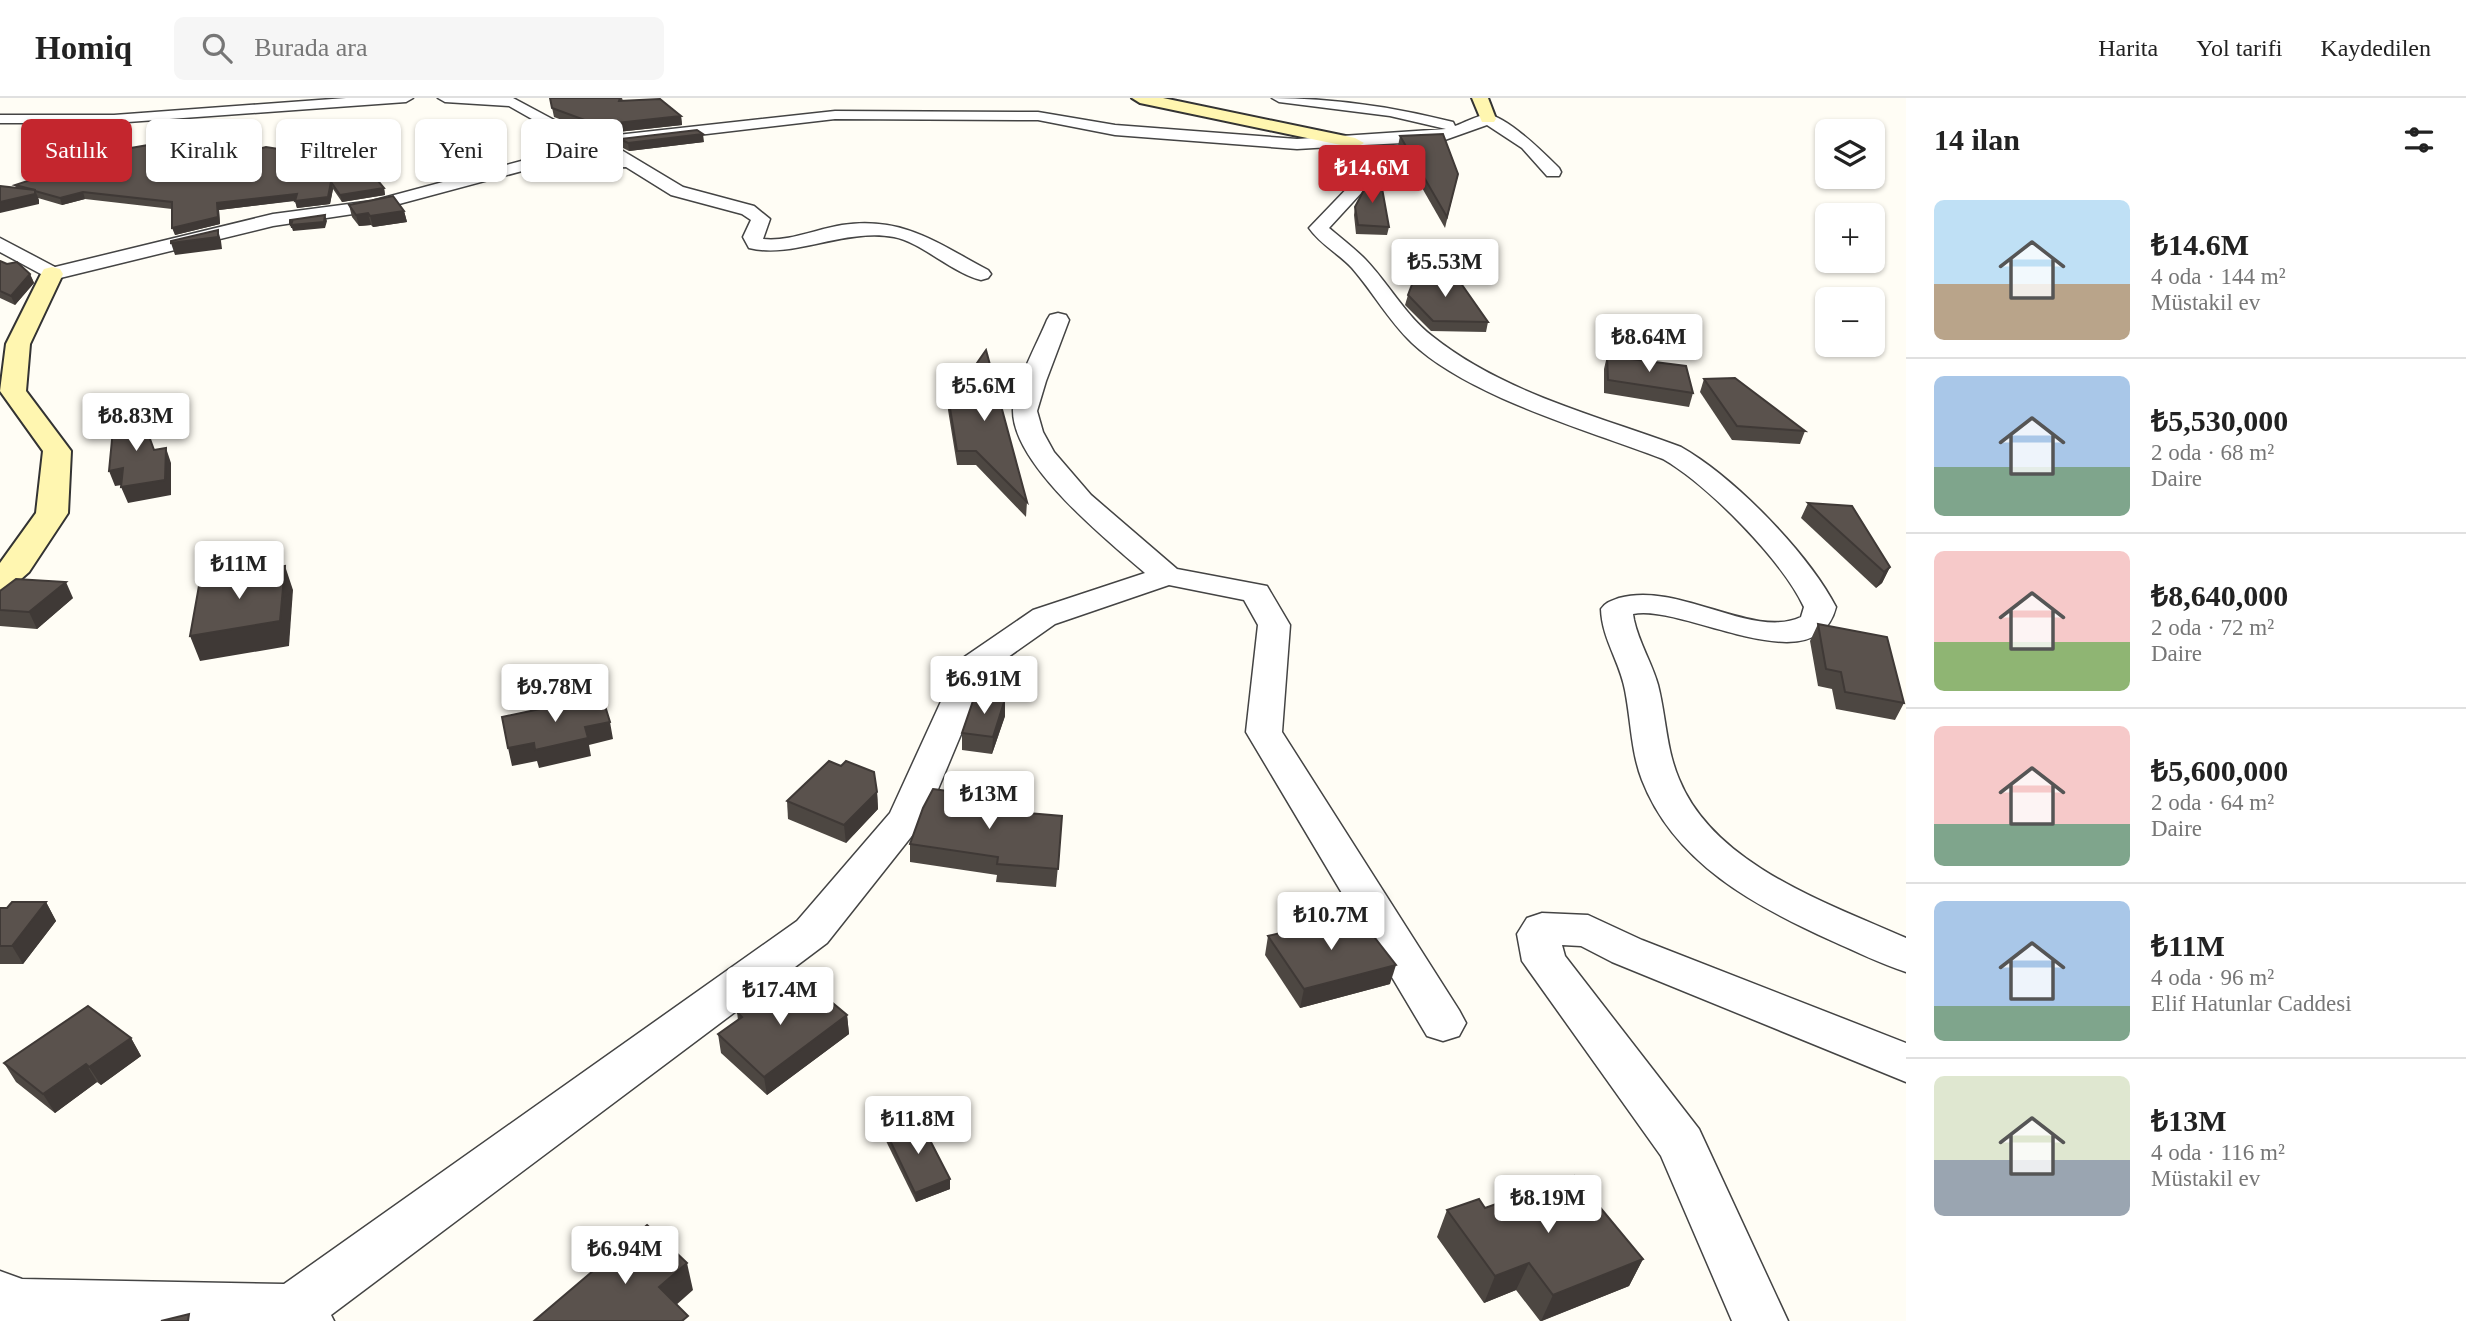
<!DOCTYPE html>
<html lang="tr">
<meta charset="utf-8">
<style>
body{margin:0;font-family:"Times New Roman",serif;background:#f6f6f6;color:#222;height:100vh;display:flex;flex-direction:column;font-size:26px;white-space:nowrap}
*{box-sizing:border-box;margin:0}
p{font-size:23px;color:#767676}
.icon{flex:none;width:38px;height:38px;fill:none;stroke:currentColor;stroke-width:2;stroke-linecap:round;stroke-linejoin:round}
.map{position:relative;flex:1;overflow:hidden}
.sheet{display:flex;flex-direction:column;background:#fff;width:560px}
.sheet>*{flex:none}
.top-card{position:absolute;left:21px;top:21px;width:665px;height:63px;display:flex;gap:14px}
.tools{position:absolute;left:1815px;top:21px;display:grid;gap:14px}
.tools a{display:grid;place-items:center;width:70px;height:70px;border-radius:10px;background:#fff;box-shadow:0 2px 5px #0004;font-size:35px}
.price{position:absolute;translate:-50% -60px;padding:0 16px;border-radius:7px;background:#fff;color:#222;font-size:23px;line-height:46px;filter:drop-shadow(0 2px 4px #0008)}
.price::after{content:'';position:absolute;left:50%;top:42px;width:21px;height:16px;margin-left:-10px;background:inherit;clip-path:polygon(0 0,100% 0,50% 100%)}
.price.on{background:#c4262e;color:#fff}
ul{padding:0;list-style:none}
li{display:flex;align-items:center;gap:21px;height:175px;padding:0 28px}
li+li{border-top:2px solid #e0e0e0}
li span{display:grid;place-items:center;flex:none;width:196px;height:140px;border-radius:10px;color:#555}
li>.icon{margin-inline-start:auto}
span .icon{width:84px;height:84px;fill:#fffc;stroke-width:1}
li b{font-size:30px}
h2{display:flex;justify-content:space-between;align-items:center;height:84px;padding:0 28px;font-size:30px}
.chip{padding:0 24px;border-radius:10px;background:#fff;box-shadow:0 2px 5px #0004;font-size:24px;line-height:63px}
.chip.on{background:#c4262e;color:#fff}
header{display:flex;align-items:center;gap:42px;box-sizing:border-box;height:98px;padding:0 35px;background:#fff;border-bottom:2px solid #e0e0e0}
header strong{font-size:33px}
nav{display:flex;gap:38px;margin-inline-start:auto;font-size:24px}
.search{width:490px;height:63px;background:#f6f6f6;display:flex;align-items:center;gap:18px;box-sizing:border-box;padding:0 24px;border-radius:10px;color:#767676;font-size:26px}
main{display:flex;flex:1;min-height:0}
.map>svg:first-child{display:block}
</style>
<header>
<strong>Homiq</strong>
<div class="search"><svg class="icon" aria-label="search" viewBox="0 0 24 24"><circle cx="10" cy="10" r="6"/><path d="M15 15l6 6"/></svg>Burada ara</div>
<nav><a>Harita</a><a>Yol tarifi</a><a>Kaydedilen</a></nav>
</header>
<main>
<div class="map">
<svg width="1906" height="1223" viewBox="0 0 1906 1223">
<rect width="100%" height="100%" fill="#fffdf5"/>
<g fill="none" stroke-linecap="round" stroke-linejoin="round">
<defs>
<g id="street">
<polygon points="346,0 413,0 406,4 114,25 0,25 0,17 114,17"/>
<path d="M438 0H513L556 23 599 39 835 13 1038 14 1115 27 1297 41 1446 31 1390 18 1279 4 1272 0C1333 0 1394 9 1453 24L1455 28C1464 25 1477 17 1487 17 1505 16 1547 58 1559 70L1561 74 1559 78H1547L1522 50 1487 27 1442 43 1364 47 1374 81 1329 130C1341 140 1354 150 1365 161 1389 186 1405 217 1432 238 1503 295 1598 318 1681 349 1734 379 1808 455 1836 509 1816 589 1683 505 1633 516L1634 522C1639 545 1652 565 1658 587 1666 618 1666 651 1679 681 1714 767 1827 805 1906 840V874C1881 866 1857 854 1832 843 1755 808 1674 765 1642 682 1631 654 1631 622 1625 592 1620 564 1602 541 1601 511 1606 504 1611 503 1619 500 1679 483 1753 542 1801 519L1804 509C1782 462 1708 387 1663 361 1588 332 1469 299 1412 245 1388 222 1373 194 1352 170 1339 156 1320 146 1309 130L1357 80 1348 48 1297 51 1115 37 1038 22 835 21 613 47 683 89 754 108 770 121 763 141C789 144 816 131 842 127 903 118 937 145 988 172L991 176 988 180 981 182C952 175 921 144 894 139 843 130 795 161 749 150L743 139 751 122 742 116 671 97 626 69 526 72 373 113 273 128 52 182 0 154V140L55 169 273 116 372 103 525 62 611 60 591 47 546 29 509 8 445 4Z"/>
<path d="M1058 215 1066 217 1069 222 1046 283 1037 313 1043 334 1054 354 1091 397 1177 471 1267 488 1290 527 1282 634 1459 912 1466 925 1459 938 1443 943 1427 938 1246 634 1258 527 1244 502 1169 487 1055 526 987 574 926 720 827 845 331 1217 334 1223H0V1173L22 1181 284 1186 797 823 890 715 960 562 1033 512 1145 475C1107 442 1012 366 1013 312 1013 290 1038 244 1047 222L1050 217Z"/>
<polygon points="1542,815 1588,817 1642,842 1906,945 1906,984 1612,864 1581,848 1562,847 1565,858 1699,1031 1788,1223 1732,1223 1661,1058 1522,863 1517,836 1527,820"/>
</g>
<g id="secondary">
<polygon points="1132,0 1163,0 1355,40 1364,45 1355,50 1140,5"/>
<polygon points="1472,0 1488,0 1496,21 1494,24 1482,24"/>
<polygon points="52,169 60,171 63,176 30,246 26,293 71,353 68,415 29,474 12,489 0,492 0,465 36,415 43,353 0,293 6,246 41,176 44,171"/>
</g>
</defs>
<use href="#street" stroke="#444" stroke-width="3"/>
<use href="#secondary" stroke="#333" stroke-width="4"/>
<use href="#street" fill="#fff" fill-rule="evenodd"/>
<use href="#secondary" fill="#fff6b0" fill-rule="evenodd"/>
</g>
<g fill="#4d4742">
<polygon points="550,0 622,0 623,3 681,18 682,27 599,36 554,19"/>
<polygon points="561,33 598,50 599,55 586,57 562,38"/>
<polygon points="1400,38 1458,76 1445,130 1398,48"/>
<polygon points="620,41 704,44 629,53 621,49"/>
<polygon points="243,55 384,90 385,97 342,104 333,91 330,106 297,110 295,103 219,112 220,126 175,137 172,111 85,101 62,107 38,100 39,106 16,90 15,87"/>
<polygon points="1378,68 1389,129 1387,137 1356,136 1354,117 1355,109 1376,76"/>
<polygon points="349,107 404,113 407,124 373,129 371,127 359,128 352,119"/>
<polygon points="0,163 30,176 34,185 15,207 0,200"/>
<polygon points="1408,197 1488,224 1486,234 1431,233 1405,207"/>
<polygon points="1607,258 1693,295 1689,309 1604,295 1604,271"/>
<polygon points="1704,281 1805,333 1800,346 1732,342 1700,294"/>
<polygon points="948,298 1027,404 1026,419 976,367 957,367 948,312"/>
<polygon points="1808,405 1890,469 1882,485 1876,490 1801,420"/>
<polygon points="0,493 73,500 37,531 0,528"/>
<polygon points="1818,526 1904,605 1895,622 1836,611 1832,591 1818,588 1810,543"/>
<polygon points="1005,601 1005,618 992,656 962,652 962,635"/>
<polygon points="877,694 878,711 846,745 788,721 787,703"/>
<polygon points="985,698 985,712 1061,736 1056,789 996,784 997,777 910,764 910,746"/>
<polygon points="46,804 56,823 23,866 0,866 0,810 7,810"/>
<polygon points="1268,838 1390,886 1300,910 1265,857"/>
<polygon points="768,901 815,901 847,917 849,936 767,997 721,955 718,936 738,922 737,914"/>
<polygon points="131,940 141,958 101,987 97,984 55,1015 16,984 4,965"/>
<polygon points="886,1034 950,1091 916,1104 886,1043"/>
<polygon points="1485,1110 1643,1161 1629,1188 1542,1223 1540,1223 1516,1192 1484,1205 1437,1139 1447,1112"/>
</g>
<g fill="#3f3936">
<polygon points="681,18 682,27 599,36 598,27"/>
<polygon points="703,36 704,44 629,53 628,45"/>
<polygon points="598,50 599,55 586,57 585,52"/>
<polygon points="331,84 333,91 330,106 297,110 295,103"/>
<polygon points="384,90 385,97 342,104 340,97"/>
<polygon points="35,92 39,102 39,106 0,115 0,104"/>
<polygon points="83,94 85,101 62,107 60,100"/>
<polygon points="297,96 299,102 219,112 220,126 175,137 172,130 217,105"/>
<polygon points="404,113 407,124 373,129 370,118"/>
<polygon points="368,115 371,127 359,128 356,117"/>
<polygon points="325,117 327,123 325,130 293,133 292,130 291,130 290,125"/>
<polygon points="218,132 221,143 222,151 175,157 171,145"/>
<polygon points="30,176 34,185 15,207 11,198"/>
<polygon points="166,350 171,365 171,397 128,405 121,389"/>
<polygon points="123,370 129,386 115,388 109,373"/>
<polygon points="285,468 293,492 289,548 200,563 190,538"/>
<polygon points="1890,469 1882,485 1876,490 1884,474"/>
<polygon points="66,484 73,500 37,531 29,514"/>
<polygon points="1005,601 1005,618 992,656 993,639"/>
<polygon points="610,624 613,641 589,647 591,658 539,670 537,663 512,668 508,650 585,629"/>
<polygon points="877,694 878,711 846,745 844,727"/>
<polygon points="985,698 985,716 982,711"/>
<polygon points="46,804 56,823 23,866 12,848"/>
<polygon points="1396,867 1390,886 1300,910 1304,891"/>
<polygon points="847,917 849,936 767,997 764,979"/>
<polygon points="131,940 141,958 101,987 89,969"/>
<polygon points="86,966 97,984 55,1015 43,996"/>
<polygon points="950,1081 950,1091 916,1104 915,1095"/>
<polygon points="1643,1161 1629,1188 1541,1223 1553,1197"/>
<polygon points="687,1165 693,1192 666,1216 659,1189"/>
<polygon points="1529,1165 1516,1192 1484,1205 1495,1178"/>
</g>
<g fill="#5a524d" stroke="#3f3936" stroke-width="2">
<polygon points="550,0 620,0 619,3 660,1 681,18 598,27 552,10"/>
<polygon points="697,32 703,36 628,45 620,41"/>
<polygon points="561,33 598,50 585,52"/>
<polygon points="211,36 243,55 266,49 348,62 360,61 384,90 340,97 331,84 328,99 295,103 297,96 217,105 218,119 172,130 172,104 83,94 60,100 35,93 35,92 15,87 125,51"/>
<polygon points="1443,36 1458,76 1447,119 1400,38"/>
<polygon points="1378,68 1389,129 1358,127 1355,109 1366,88 1377,75"/>
<polygon points="0,88 35,92 35,96 0,104"/>
<polygon points="393,98 404,113 370,118 368,115 356,117 349,107"/>
<polygon points="325,117 324,124 291,127 292,124 290,125 290,122"/>
<polygon points="218,132 218,139 171,145 171,143"/>
<polygon points="0,163 7,166 17,164 30,176 11,198 0,193"/>
<polygon points="1453,174 1488,224 1433,223 1408,197 1416,176 1430,177"/>
<polygon points="986,252 1027,404 976,353 957,353 948,298 954,298"/>
<polygon points="1607,258 1686,268 1693,295 1608,282"/>
<polygon points="1735,280 1805,333 1737,328 1704,281"/>
<polygon points="141,316 154,352 166,350 165,382 121,389 123,370 109,373 114,321"/>
<polygon points="1808,405 1852,408 1890,469 1884,474"/>
<polygon points="285,468 280,523 190,538 200,482"/>
<polygon points="16,481 66,484 29,514 0,512 0,493"/>
<polygon points="1818,526 1887,539 1904,605 1845,594 1841,574 1826,571"/>
<polygon points="975,597 1005,601 993,639 962,635"/>
<polygon points="602,598 610,624 585,629 588,640 535,652 534,645 508,650 502,619"/>
<polygon points="829,663 841,668 846,663 874,674 877,694 844,727 787,703"/>
<polygon points="933,691 985,698 982,711 1062,718 1058,771 997,766 998,759 910,746 923,710"/>
<polygon points="12,804 46,804 12,848 0,848 0,810 7,810"/>
<polygon points="1347,819 1350,824 1361,822 1396,867 1304,891 1268,838"/>
<polygon points="794,883 815,901 822,896 847,917 764,979 718,936 742,919 737,914 762,896 768,901"/>
<polygon points="88,908 131,940 89,969 86,966 43,996 4,965"/>
<polygon points="919,1021 950,1081 915,1095 886,1034"/>
<polygon points="1574,1078 1643,1161 1553,1197 1529,1165 1495,1178 1447,1112 1479,1101 1485,1110"/>
<polygon points="647,1127 687,1165 659,1189 688,1218 682,1223 534,1223"/>
<polygon points="189,1216 188,1223 161,1223"/>
</g>
</svg>
<div class="tools">
<a><svg class="icon" aria-label="layers" viewBox="0 0 24 24"><path d="M12 4l9 5-9 5-9-5zM3 14l9 5 9-5"/></svg></a>
<a>+</a>
<a>−</a>
</div>
<b class="price on" style="left:1372px;top:107px">₺14.6M</b>
<b class="price" style="left:1445px;top:201px">₺5.53M</b>
<b class="price" style="left:1649px;top:276px">₺8.64M</b>
<b class="price" style="left:984px;top:325px">₺5.6M</b>
<b class="price" style="left:136px;top:355px">₺8.83M</b>
<b class="price" style="left:239px;top:503px">₺11M</b>
<b class="price" style="left:984px;top:618px">₺6.91M</b>
<b class="price" style="left:555px;top:626px">₺9.78M</b>
<b class="price" style="left:989px;top:733px">₺13M</b>
<b class="price" style="left:1331px;top:854px">₺10.7M</b>
<b class="price" style="left:780px;top:929px">₺17.4M</b>
<b class="price" style="left:918px;top:1058px">₺11.8M</b>
<b class="price" style="left:1548px;top:1137px">₺8.19M</b>
<b class="price" style="left:625px;top:1188px">₺6.94M</b>
<div class="top-card">
<a class="chip on">Satılık</a>
<a class="chip">Kiralık</a>
<a class="chip">Filtreler</a>
<a class="chip">Yeni</a>
<a class="chip">Daire</a>
</div>
</div>
<section class="sheet">
<h2>14 ilan<svg class="icon" aria-label="filters" viewBox="0 0 24 24"><path d="M4 7h16M4 17h16"/><circle cx="9" cy="7" r="2"/><circle cx="15" cy="17" r="2"/></svg></h2>
<ul>
<li><span style="background:linear-gradient(#bfe0f5 60%,#b9a48a 0)"><svg class="icon" aria-label="home" viewBox="0 0 24 24"><path d="M3 11l9-7 9 7M6 9v11h12V9"/></svg></span><div><b>₺14.6M</b><p>4 oda · 144 m²</p><p>Müstakil ev</p></div></li>
<li><span style="background:linear-gradient(#a9c7e8 65%,#7fa58c 0)"><svg class="icon" aria-label="home" viewBox="0 0 24 24"><path d="M3 11l9-7 9 7M6 9v11h12V9"/></svg></span><div><b>₺5,530,000</b><p>2 oda · 68 m²</p><p>Daire</p></div></li>
<li><span style="background:linear-gradient(#f6c9c9 65%,#8fb573 0)"><svg class="icon" aria-label="home" viewBox="0 0 24 24"><path d="M3 11l9-7 9 7M6 9v11h12V9"/></svg></span><div><b>₺8,640,000</b><p>2 oda · 72 m²</p><p>Daire</p></div></li>
<li><span style="background:linear-gradient(#f6c9c9 70%,#7fa58c 0)"><svg class="icon" aria-label="home" viewBox="0 0 24 24"><path d="M3 11l9-7 9 7M6 9v11h12V9"/></svg></span><div><b>₺5,600,000</b><p>2 oda · 64 m²</p><p>Daire</p></div></li>
<li><span style="background:linear-gradient(#a9c7e8 75%,#7fa58c 0)"><svg class="icon" aria-label="home" viewBox="0 0 24 24"><path d="M3 11l9-7 9 7M6 9v11h12V9"/></svg></span><div><b>₺11M</b><p>4 oda · 96 m²</p><p>Elif Hatunlar Caddesi</p></div></li>
<li><span style="background:linear-gradient(#dfe7d0 60%,#9aa5b1 0)"><svg class="icon" aria-label="home" viewBox="0 0 24 24"><path d="M3 11l9-7 9 7M6 9v11h12V9"/></svg></span><div><b>₺13M</b><p>4 oda · 116 m²</p><p>Müstakil ev</p></div></li>
</ul>
</section>
</main>
